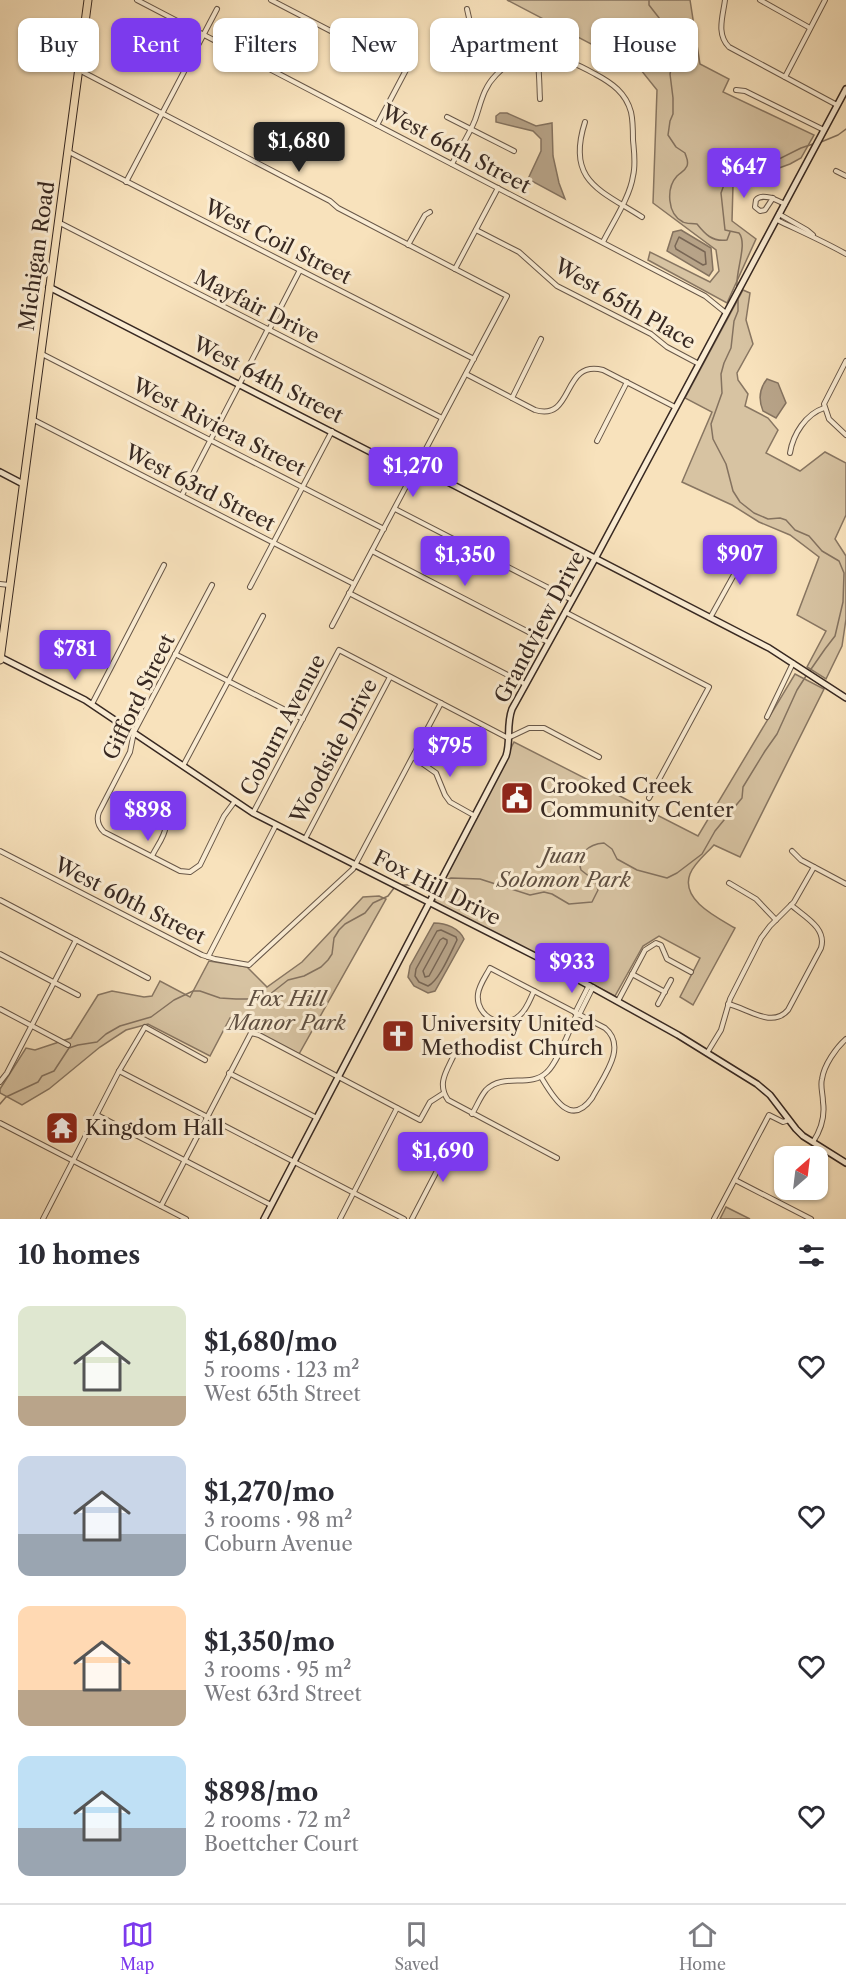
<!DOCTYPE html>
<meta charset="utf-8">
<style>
body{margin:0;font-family:"Libre Caslon Text",serif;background:#f2f2f3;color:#2b2b33;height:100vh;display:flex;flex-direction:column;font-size:22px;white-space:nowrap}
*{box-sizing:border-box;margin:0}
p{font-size:20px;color:#7c7c81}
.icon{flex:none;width:33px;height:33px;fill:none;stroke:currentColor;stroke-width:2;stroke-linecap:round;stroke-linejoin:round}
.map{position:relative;height:1219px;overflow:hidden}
.sheet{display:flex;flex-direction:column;background:#fff;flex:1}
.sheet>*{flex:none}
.hud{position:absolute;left:18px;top:18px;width:810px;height:54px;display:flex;gap:12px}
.needle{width:39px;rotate:28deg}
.fabs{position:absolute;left:774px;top:1146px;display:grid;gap:12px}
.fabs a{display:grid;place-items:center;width:54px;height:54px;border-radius:12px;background:#fff;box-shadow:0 2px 4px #0004;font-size:30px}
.price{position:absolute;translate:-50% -51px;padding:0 14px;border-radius:6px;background:#7c3aed;color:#fff;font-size:20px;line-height:39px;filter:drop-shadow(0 2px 3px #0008)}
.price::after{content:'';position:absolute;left:50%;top:36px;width:18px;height:14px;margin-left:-9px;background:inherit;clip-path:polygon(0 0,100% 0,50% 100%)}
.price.active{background:#222;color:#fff}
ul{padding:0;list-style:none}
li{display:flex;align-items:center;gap:18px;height:150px;padding:0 18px}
li span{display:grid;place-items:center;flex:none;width:168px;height:120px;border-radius:12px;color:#555}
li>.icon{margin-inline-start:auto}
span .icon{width:72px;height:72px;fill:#fffc;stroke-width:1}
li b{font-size:26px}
h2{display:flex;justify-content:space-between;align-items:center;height:72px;padding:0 18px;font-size:26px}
.pill{padding:0 21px;border-radius:12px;background:#fff;box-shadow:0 2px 4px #0004;font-size:21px;line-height:54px}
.pill.active{background:#7c3aed;color:#fff}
.tab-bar{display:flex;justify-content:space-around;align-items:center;height:84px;border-top:2px solid #e1e1e2;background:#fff;font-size:16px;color:#7c7c81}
.tab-bar a{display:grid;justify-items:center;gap:3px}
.tab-bar .active{color:#7c3aed}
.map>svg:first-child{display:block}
</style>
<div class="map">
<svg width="846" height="1219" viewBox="0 0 846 1219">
<rect width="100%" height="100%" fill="#f8e2bc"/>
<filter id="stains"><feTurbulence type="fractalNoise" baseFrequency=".00333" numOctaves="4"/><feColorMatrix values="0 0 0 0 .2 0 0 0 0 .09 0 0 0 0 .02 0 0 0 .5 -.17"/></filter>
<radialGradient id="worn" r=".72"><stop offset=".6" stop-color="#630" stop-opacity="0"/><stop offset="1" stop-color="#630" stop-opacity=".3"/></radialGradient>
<g fill="#d7c3a2" stroke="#887662" stroke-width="1.5">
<polygon points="507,0 690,0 700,64 729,79 723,92 814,135 801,158 790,164 733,185 732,221 756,239 727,303 648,260 650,252 710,282 719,271 716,250 653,203 657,90 641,70"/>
<polygon points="743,290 750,293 746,320 753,344 737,373 738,380 748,394 745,406 768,418 778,430 766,453 800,471 825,452 846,463 846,515 835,539 846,556 846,619 842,646 826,679 807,667 826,631 797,615 819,557 790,535 759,522 732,505 682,482 712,412 685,398"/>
<path d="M795 674 824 689 740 857 714 845C707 853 694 863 690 874 680 900 718 918 735 928L693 1005 680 997 700 958 659 936 643 946 615 996 437 903 434 900 514 742 698 836Z"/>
<polygon points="379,896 386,899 299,1054 230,1018 210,1056 148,1024 126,1030 100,1047 49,1089 22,1105 0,1093 0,1089 26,1048 35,1050 71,1038 98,995 112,991 144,997 152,996 160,981 190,997 209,961 247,967 267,987 302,962 363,897"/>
<polygon points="726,1207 750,1219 720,1219"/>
</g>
<g fill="#b7a388" stroke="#84725f" stroke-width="1.5">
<polygon points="500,113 507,113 536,126 552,123 553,156 559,183 565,199 528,179 541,151 541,139 533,131 496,122 496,116"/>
<polygon points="681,230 711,248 713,270 709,276 667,251 673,232"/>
<path d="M767 379 778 383 786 403 776 418 763 411C758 399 759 389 767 379Z"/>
<path d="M434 923C446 923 459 928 464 939L435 991 428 993 414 986 408 977 410 966Z"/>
</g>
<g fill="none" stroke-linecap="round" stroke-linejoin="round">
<g stroke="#786655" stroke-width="1.5">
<polygon points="679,237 705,252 706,264 703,265 676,249 675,246"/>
<path d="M441 930 456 937 457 940C451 952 439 981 428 986L419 982 415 976 416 969 437 931Z"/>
<polygon points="443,938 447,940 447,943 429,976 425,977 423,971 440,940"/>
</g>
<g stroke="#84725f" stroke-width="1.5">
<path d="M649 0V5L663 23 674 57 670 74 673 98V114L670 121 668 135 676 147 685 153C686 157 689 161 687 166 685 171 681 172 677 176 666 188 667 214 683 222 686 224 692 223 697 224 705 234 712 242 727 240L730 232"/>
<polyline points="821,142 838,135 846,129"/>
<path d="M737 288C735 272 748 244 739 233L725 230 721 193 725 182 749 171 759 169 801 148 813 144"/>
<polyline points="738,296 738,311 734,321 731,348 724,363 721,374 722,393 711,424 713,439 726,464 733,491 740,502 754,513 768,519 780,518 786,520 795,530 809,536 822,551 839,561 844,573 843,602 835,636 825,649 809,672"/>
<path d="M443 881 451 878 480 879 530 895 544 892 552 894 569 904 592 902 598 890 595 881 581 870C576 855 588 844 604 843L612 849 617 859 637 870 667 878 677 873 702 854 715 831 742 798 743 787 765 751 777 734 797 690 806 676"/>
<polyline points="401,885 424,885 438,882"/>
<polyline points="0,1104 6,1097 38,1082 42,1076 54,1071 69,1048 78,1045 97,1042 106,1034 120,1026 151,1017 174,1000 193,991 200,991 220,998 236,999 254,999 269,995 288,980 304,976 321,967 328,960 332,954 334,938 339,930 345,924 365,913 373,903 388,896 394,888"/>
</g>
<defs>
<g id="street">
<polyline points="137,0 705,296 726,313"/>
<polyline points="271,0 406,70 377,125"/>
<path d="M725 0C723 16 716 34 729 47L837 105"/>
<polyline points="760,0 810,28"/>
<polyline points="467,9 472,31"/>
<path d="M438 63C454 38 478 21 509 29 518 31 527 35 532 43 540 55 539 84 540 99"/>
<polyline points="79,70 330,201 338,208 507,296 332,626"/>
<polyline points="785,77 825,0"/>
<polyline points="736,90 745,91 824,130"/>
<polyline points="447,117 514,151"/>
<path d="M585 122C566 181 600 190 642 217"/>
<polyline points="69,152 474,359"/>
<path d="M452 164C459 150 469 135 475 120 481 103 483 88 496 75 528 42 561 55 595 74 612 83 626 93 631 112 633 121 633 131 633 140 634 151 636 164 633 176 630 197 613 222 603 242"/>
<polyline points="836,171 846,176"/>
<polyline points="126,182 217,9"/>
<path d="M773 198 765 210 760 211 755 207 756 200C760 195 767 197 773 198L774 199 785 204"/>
<polyline points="779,214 807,230 813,235"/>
<path d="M777 220C800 231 823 241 846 254"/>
<polyline points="58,222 442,418"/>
<polyline points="476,230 519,252 557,286 651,334 667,347 699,364"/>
<polyline points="408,245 425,215 430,212"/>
<polyline points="455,269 498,188"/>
<polyline points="269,330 300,270"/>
<polyline points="40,353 384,529"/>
<polyline points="846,361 824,404 829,419 846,435"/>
<path d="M466 374 535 410C575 422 561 359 603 370L675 407"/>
<polyline points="512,398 541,339"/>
<polyline points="32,419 354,584"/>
<polyline points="597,441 627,382"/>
<path d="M790 453C793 434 806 414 824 408"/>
<polyline points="182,495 268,329"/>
<polyline points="395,509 572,600"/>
<polyline points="372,551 548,642"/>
<polyline points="0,584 9,585"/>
<path d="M212 585 134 732 130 752 99 812C96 820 98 826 104 832L180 871 190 872 200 865 224 816 235 801"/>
<polyline points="250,587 332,431"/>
<polyline points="349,593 525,684"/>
<polyline points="565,612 709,687 649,798"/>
<polyline points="710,618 751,544"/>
<polyline points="175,654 303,719"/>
<polyline points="92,704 164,565"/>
<polyline points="767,717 793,663"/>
<polyline points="413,757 436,773 445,795 450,802 475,816"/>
<polyline points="183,766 263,616"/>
<polyline points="253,813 339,650 508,738 529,728 544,728 599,757"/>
<polyline points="305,839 390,677"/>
<polyline points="0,851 202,955 215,959 249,965 353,869 441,703"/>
<polyline points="792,851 801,860 846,884"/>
<path d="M152 856C163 835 173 828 158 806"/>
<polyline points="729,883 756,899 776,920"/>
<polyline points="0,900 148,978"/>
<polyline points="0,954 78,995"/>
<polyline points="208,957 276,825"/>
<path d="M490 968 534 991C530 999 527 1009 520 1015 504 1031 475 1017 478 994 479 985 486 976 490 968Z"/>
<polyline points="632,974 665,992"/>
<path d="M534 991 605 1028C628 1047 603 1077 592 1098 570 1129 552 1095 541 1077"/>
<polyline points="618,1001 645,950 656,943 661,945 667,959 691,972"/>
<polyline points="658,1004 671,980"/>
<path d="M728 1004C747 1008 772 1029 788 1010L821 948C827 928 805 917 791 905"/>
<polyline points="0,1009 68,1045"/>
<polyline points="575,1013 589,985"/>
<polyline points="579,1015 593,987"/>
<polyline points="707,1053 721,1030 730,999 761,938 770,926 794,902 814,867"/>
<path d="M453 1057C446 1072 437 1084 448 1100L557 1158"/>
<polyline points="119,1071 404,1219"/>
<polyline points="229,1073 317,1118"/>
<polyline points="0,1082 7,1073 76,940"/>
<path d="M472 1114C477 1106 480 1097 486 1090 504 1072 530 1089 547 1072 558 1062 570 1028 577 1014"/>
<polyline points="97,1115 271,1205"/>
<polyline points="0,1123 186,1219"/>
<path d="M813 1142C821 1130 825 1116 823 1102 823 1094 820 1086 822 1079 824 1065 836 1048 846 1039"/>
<polyline points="735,1180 811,1219"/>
<polyline points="161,1206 251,1033 259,1035 420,1120 430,1102 444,1093"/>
<polyline points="43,1219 119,1071 145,1027 205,1060"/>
<polyline points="340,1219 397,1108"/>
<polyline points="412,1219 454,1138"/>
<polyline points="714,1219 769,1115 783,1122 789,1120"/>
</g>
<g id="secondary">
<polyline points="49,287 390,462 436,476 769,648 846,698"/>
<polyline points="0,472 23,484"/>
<polyline points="0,657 85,700 253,813 541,959 678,1035 757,1084 770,1095 796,1129 803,1136 846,1163"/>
<path d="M264 1219 506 756C511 741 506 725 512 709L597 555 846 89"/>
</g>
<polyline id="primary" points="0,660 88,0"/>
</defs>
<use href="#street" stroke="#685748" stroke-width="6"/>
<use href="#secondary" stroke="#382922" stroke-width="8"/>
<use href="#primary" stroke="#382922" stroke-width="9"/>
<use href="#street" stroke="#faecd3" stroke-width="4"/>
<use href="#secondary" stroke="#faecd3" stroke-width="5"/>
<use href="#primary" stroke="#f8e2bc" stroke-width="7"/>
</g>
<defs>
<symbol id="civic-square" viewBox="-11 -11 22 22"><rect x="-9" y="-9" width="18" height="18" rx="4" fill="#8f2418" stroke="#faecd3"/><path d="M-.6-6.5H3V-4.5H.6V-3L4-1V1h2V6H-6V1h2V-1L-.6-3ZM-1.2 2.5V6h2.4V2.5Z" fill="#fff"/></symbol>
<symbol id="church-square" viewBox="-11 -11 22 22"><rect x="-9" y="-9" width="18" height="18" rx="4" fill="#8f2418" stroke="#faecd3"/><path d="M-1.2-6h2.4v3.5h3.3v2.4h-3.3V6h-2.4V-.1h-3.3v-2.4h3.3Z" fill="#fff"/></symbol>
<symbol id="temple-square" viewBox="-11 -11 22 22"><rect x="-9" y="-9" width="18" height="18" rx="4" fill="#8f2418" stroke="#faecd3"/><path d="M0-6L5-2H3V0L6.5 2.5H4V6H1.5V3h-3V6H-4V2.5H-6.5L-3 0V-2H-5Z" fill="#fff"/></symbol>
</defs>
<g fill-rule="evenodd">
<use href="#civic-square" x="498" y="779" width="38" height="38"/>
<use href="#church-square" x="379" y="1017" width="38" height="38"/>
<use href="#temple-square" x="43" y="1109" width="38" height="38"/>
</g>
<g text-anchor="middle" stroke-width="6" stroke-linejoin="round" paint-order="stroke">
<g font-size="21" fill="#382922" stroke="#faecd3">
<text transform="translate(456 149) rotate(28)" y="7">West 66th Street</text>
<text transform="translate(278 242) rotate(27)" y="7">West Coil Street</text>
<text transform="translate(37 256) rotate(-82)" y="7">Michigan Road</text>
<text transform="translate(625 304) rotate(30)" y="7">West 65th Place</text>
<text transform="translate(257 307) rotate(27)" y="7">Mayfair Drive</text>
<text transform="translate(268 380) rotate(27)" y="7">West 64th Street</text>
<text transform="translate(219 427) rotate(27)" y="7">West Riviera Street</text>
<text transform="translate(200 488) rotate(27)" y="7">West 63rd Street</text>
<text transform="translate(540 627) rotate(-62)" y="7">Grandview Drive</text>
<text transform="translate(139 697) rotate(-64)" y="7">Gifford Street</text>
<text transform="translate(283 725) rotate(-62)" y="7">Coburn Avenue</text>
<text transform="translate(334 751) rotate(-62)" y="7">Woodside Drive</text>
<text transform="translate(437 888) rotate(27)" y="7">Fox Hill Drive</text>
<text transform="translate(130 901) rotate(27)" y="7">West 60th Street</text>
</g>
<g font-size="21" fill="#382922" stroke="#faecd3" text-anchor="start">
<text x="540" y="793">Crooked Creek<tspan x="540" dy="24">Community Center</tspan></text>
<text x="421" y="1031">University United<tspan x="421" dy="24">Methodist Church</tspan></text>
<text x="85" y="1135">Kingdom Hall</text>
</g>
<g font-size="21" font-style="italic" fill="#605042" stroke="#faecd3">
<text x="564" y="863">Juan<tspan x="564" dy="24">Solomon Park</tspan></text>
<text x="287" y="1006">Fox Hill<tspan x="287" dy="24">Manor Park</tspan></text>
</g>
</g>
<rect width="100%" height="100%" filter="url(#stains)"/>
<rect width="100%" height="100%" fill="url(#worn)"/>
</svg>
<div class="fabs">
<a><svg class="needle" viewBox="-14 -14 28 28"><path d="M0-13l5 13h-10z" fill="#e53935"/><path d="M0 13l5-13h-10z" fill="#7c7c81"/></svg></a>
</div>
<b class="price active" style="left:299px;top:173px">$1,680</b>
<b class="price" style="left:744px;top:199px">$647</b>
<b class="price" style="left:413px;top:498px">$1,270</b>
<b class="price" style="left:740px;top:586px">$907</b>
<b class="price" style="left:465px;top:587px">$1,350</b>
<b class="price" style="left:75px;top:681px">$781</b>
<b class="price" style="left:450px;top:778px">$795</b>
<b class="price" style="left:148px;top:842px">$898</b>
<b class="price" style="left:572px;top:994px">$933</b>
<b class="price" style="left:443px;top:1183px">$1,690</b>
<div class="hud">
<a class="pill">Buy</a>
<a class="pill active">Rent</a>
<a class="pill">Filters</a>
<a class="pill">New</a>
<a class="pill">Apartment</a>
<a class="pill">House</a>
</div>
</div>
<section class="sheet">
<h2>10 homes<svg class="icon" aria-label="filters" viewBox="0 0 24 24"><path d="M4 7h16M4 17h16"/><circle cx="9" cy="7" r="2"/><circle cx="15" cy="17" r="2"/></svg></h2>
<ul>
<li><span style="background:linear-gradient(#dfe7d0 75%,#b9a48a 0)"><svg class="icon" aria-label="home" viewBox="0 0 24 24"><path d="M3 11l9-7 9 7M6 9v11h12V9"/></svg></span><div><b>$1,680/mo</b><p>5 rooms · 123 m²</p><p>West 65th Street</p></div><svg class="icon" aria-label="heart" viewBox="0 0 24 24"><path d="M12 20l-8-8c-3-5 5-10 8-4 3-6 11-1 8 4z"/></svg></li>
<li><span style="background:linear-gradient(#c9d6e8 65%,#9aa5b1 0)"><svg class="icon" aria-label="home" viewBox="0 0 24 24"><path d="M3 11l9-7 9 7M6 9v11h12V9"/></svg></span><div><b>$1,270/mo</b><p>3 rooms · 98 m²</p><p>Coburn Avenue</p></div><svg class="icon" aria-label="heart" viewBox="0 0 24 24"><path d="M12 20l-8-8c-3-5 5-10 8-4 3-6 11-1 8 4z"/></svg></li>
<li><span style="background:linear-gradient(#ffd9b3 70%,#b9a48a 0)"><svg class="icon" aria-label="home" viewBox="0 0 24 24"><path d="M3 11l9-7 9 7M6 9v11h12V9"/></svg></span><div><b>$1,350/mo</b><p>3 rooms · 95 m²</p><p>West 63rd Street</p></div><svg class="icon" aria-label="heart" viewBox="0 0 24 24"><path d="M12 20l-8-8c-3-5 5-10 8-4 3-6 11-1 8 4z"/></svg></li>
<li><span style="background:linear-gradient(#bfe0f5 60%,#9aa5b1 0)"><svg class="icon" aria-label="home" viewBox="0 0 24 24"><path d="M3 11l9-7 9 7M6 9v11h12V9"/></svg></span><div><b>$898/mo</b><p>2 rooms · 72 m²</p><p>Boettcher Court</p></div><svg class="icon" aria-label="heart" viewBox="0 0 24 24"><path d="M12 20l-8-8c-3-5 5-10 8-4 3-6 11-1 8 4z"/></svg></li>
</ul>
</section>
<nav class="tab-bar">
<a class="active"><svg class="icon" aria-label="map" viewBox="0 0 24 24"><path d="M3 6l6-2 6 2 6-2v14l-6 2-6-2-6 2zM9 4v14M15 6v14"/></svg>Map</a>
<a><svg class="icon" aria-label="saved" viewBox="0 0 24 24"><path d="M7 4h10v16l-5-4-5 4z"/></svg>Saved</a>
<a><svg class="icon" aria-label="home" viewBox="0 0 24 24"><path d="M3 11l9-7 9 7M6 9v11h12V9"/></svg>Home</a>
</nav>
